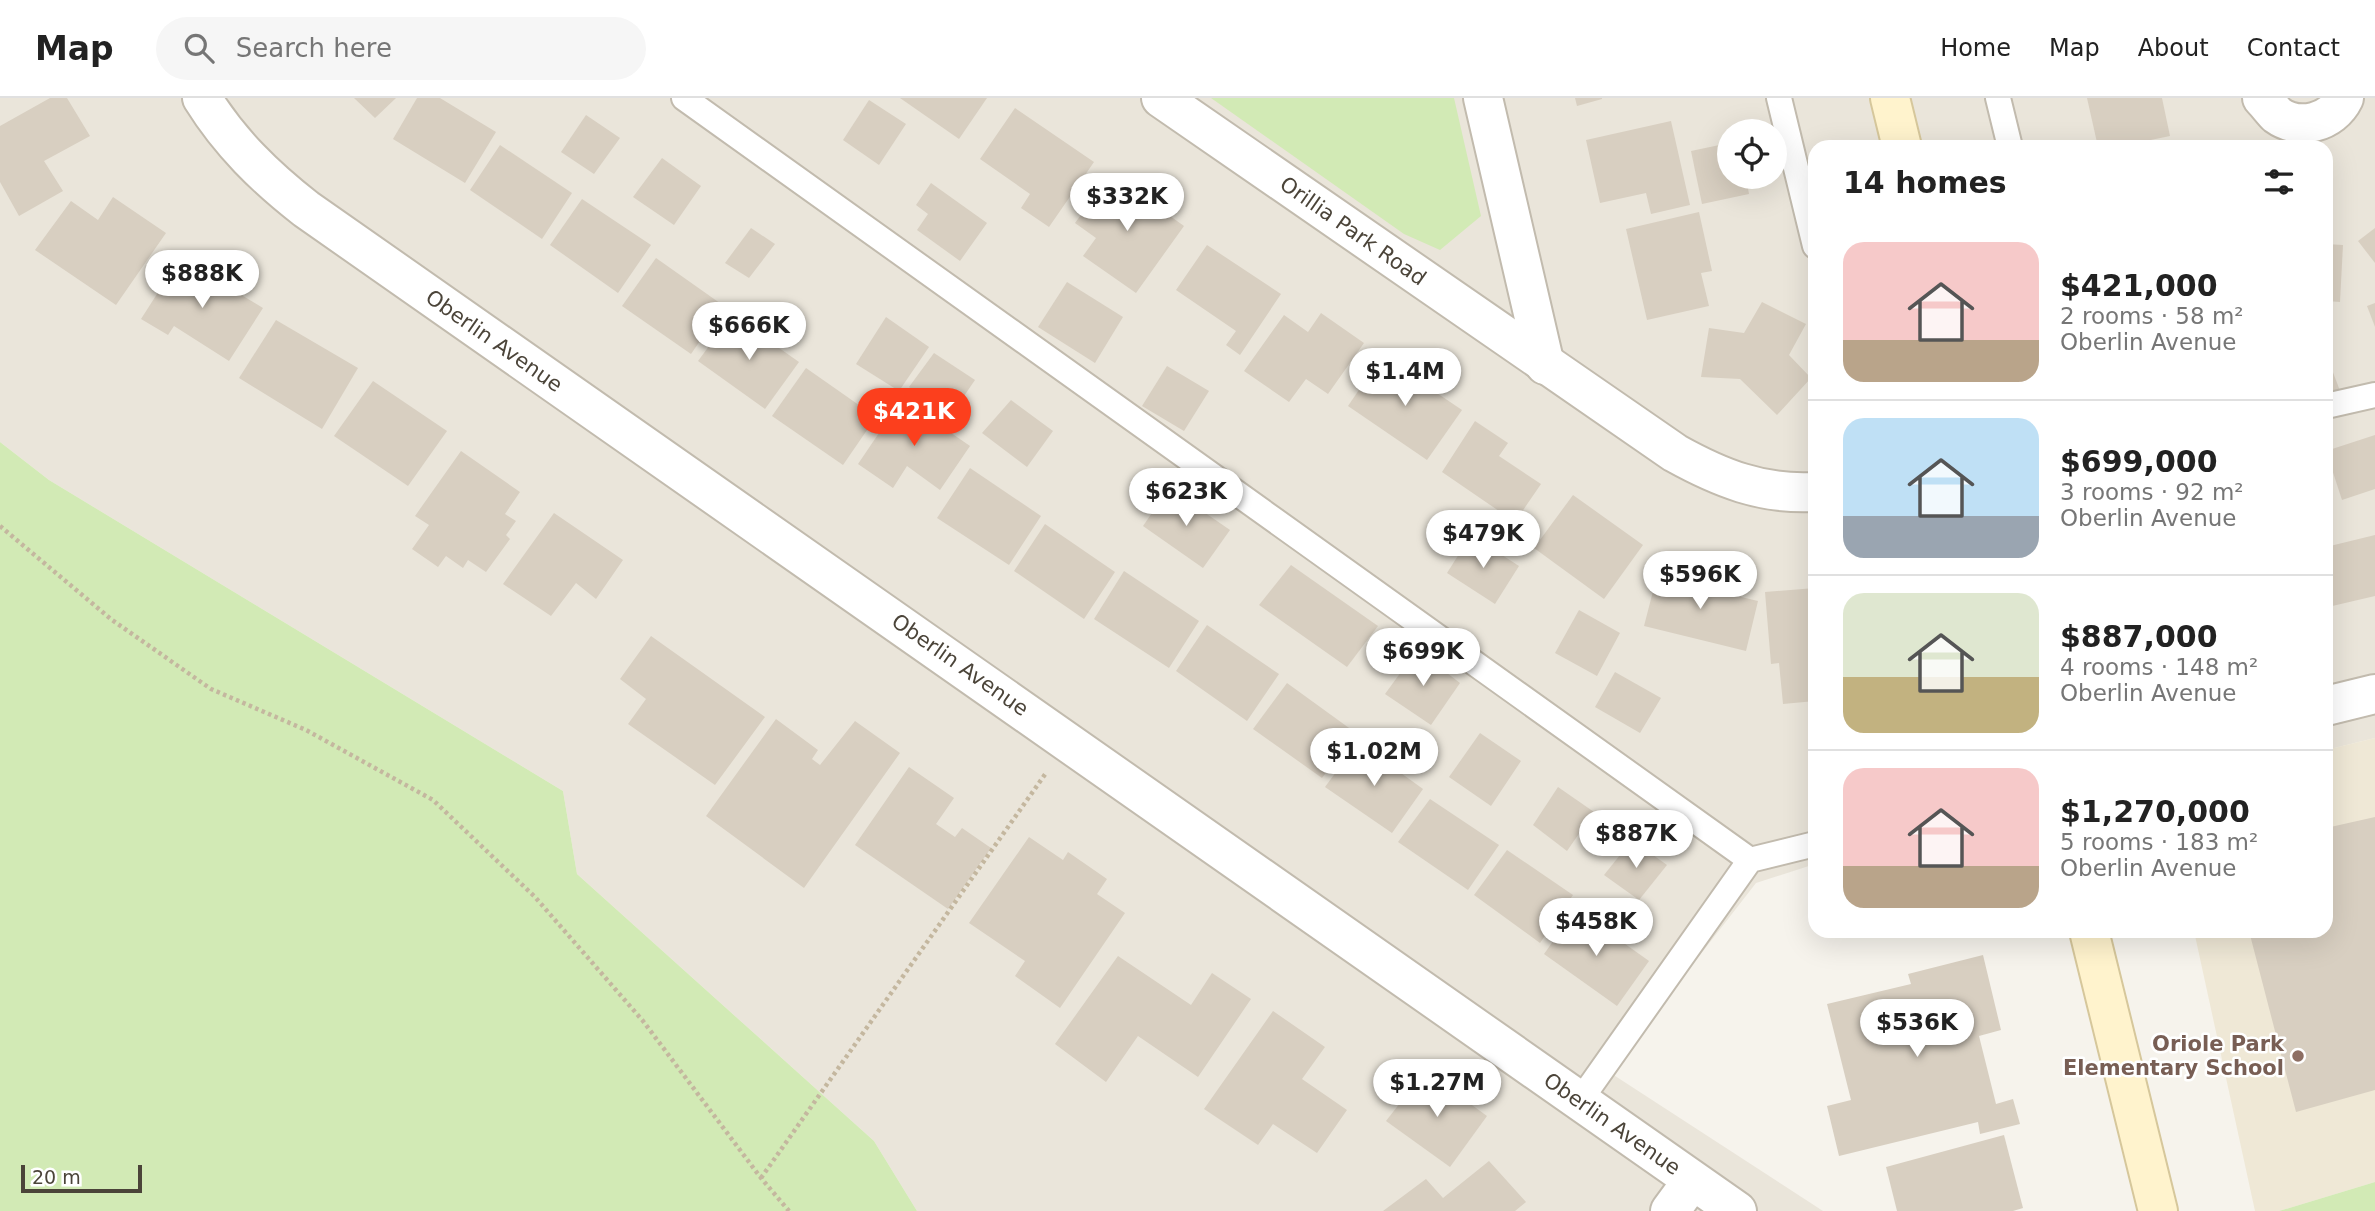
<!DOCTYPE html>
<meta charset="utf-8">
<style>
body{margin:0;font-family:"DejaVu Sans",sans-serif;background:#f6f6f6;color:#222;height:100vh;display:flex;flex-direction:column;font-size:26px;white-space:nowrap}
*{box-sizing:border-box;margin:0}
p{font-size:23px;color:#767676}
.icon{flex:none;width:38px;height:38px;fill:none;stroke:currentColor;stroke-width:2;stroke-linecap:round;stroke-linejoin:round}
.map{position:relative;flex:1;overflow:hidden}
.sheet{position:absolute;left:1808px;top:42px;width:525px;height:798px;display:flex;flex-direction:column;background:#fff;border-radius:21px;box-shadow:0 7px 28px #0002}
.sheet>*{flex:none}
.buttons{position:absolute;left:1717px;top:21px;display:grid;gap:14px}
.buttons a{display:grid;place-items:center;width:70px;height:70px;border-radius:50%;background:#fff;box-shadow:0 7px 28px #0002;font-size:35px}
.scale{position:absolute;left:21px;bottom:18px;width:121px;box-sizing:border-box;padding-left:7px;border:4px solid #4b4439;border-top:0;font-size:19px;line-height:24px;white-space:nowrap;color:#4b4439;-webkit-text-stroke:5px #fff;paint-order:stroke}
.price{position:absolute;translate:-50% -60px;padding:0 16px;border-radius:24px;background:#fff;color:#222;font-size:23px;line-height:46px;filter:drop-shadow(0 2px 4px #0008)}
.price::after{content:'';position:absolute;left:50%;top:42px;width:21px;height:16px;margin-left:-10px;background:inherit;clip-path:polygon(0 0,100% 0,50% 100%)}
.price.current{background:#fc3f1d;color:#fff}
ul{padding:0;list-style:none}
li{display:flex;align-items:center;gap:21px;height:175px;padding:0 35px}
li+li{border-top:2px solid #e0e0e0}
li span{display:grid;place-items:center;flex:none;width:196px;height:140px;border-radius:21px;color:#555}
li>.icon{margin-inline-start:auto}
span .icon{width:84px;height:84px;fill:#fffc;stroke-width:1}
li b{font-size:30px}
h2{display:flex;justify-content:space-between;align-items:center;height:84px;padding:0 35px;font-size:30px}
header{display:flex;align-items:center;gap:42px;box-sizing:border-box;height:98px;padding:0 35px;background:#fff;border-bottom:2px solid #e0e0e0}
header strong{font-size:33px}
nav{display:flex;gap:38px;margin-inline-start:auto;font-size:24px}
.search{width:490px;height:63px;background:#f6f6f6;display:flex;align-items:center;gap:18px;box-sizing:border-box;padding:0 24px;border-radius:38px;color:#767676;font-size:26px}
.map>svg:first-child{display:block}
</style>
<header>
<strong>Map</strong>
<div class="search"><svg class="icon" aria-label="search" viewBox="0 0 24 24"><circle cx="10" cy="10" r="6"/><path d="M15 15l6 6"/></svg>Search here</div>
<nav><a>Home</a><a>Map</a><a>About</a><a>Contact</a></nav>
</header>
<div class="map">
<svg width="2375" height="1113" viewBox="0 0 2375 1113">
<rect width="100%" height="100%" fill="#f6f3ec"/>
<path fill="#eae5da" fill-rule="evenodd" d="M0 0H2375V640L2326 652V49H1815V766L1756 785 1609 974 1823 1113H917L874 1043 577 776 563 693 49 382 0 344ZM1729 33H1774V79H1729Z"/>
<polygon fill="#efe8d6" points="2375,640 2375,1084 2279,1113 2255,1113 2194,833 2326,833 2326,652"/>
<g fill="#d2eab5">
<polygon points="1211,0 1454,0 1481,118 1440,152 1404,136"/>
<polygon points="0,344 49,382 563,693 577,776 874,1043 917,1113 0,1113"/>
<polygon points="2375,1084 2375,1113 2279,1113"/>
</g>
<g fill="#d8cfc1">
<polygon points="50,0 67,0 90,38 44,63 63,93 19,118 0,84 0,28"/>
<polygon points="354,0 396,0 375,20"/>
<polygon points="417,0 440,0 496,34 465,85 393,41"/>
<polygon points="900,0 987,0 959,41"/>
<polygon points="1575,0 1602,0 1602,1 1577,8"/>
<polygon points="2087,0 2162,0 2170,38 2117,49 2098,49"/>
<polygon points="869,2 906,26 879,67 843,42"/>
<polygon points="1015,10 1094,64 1049,129 1021,110 1030,96 980,61"/>
<polygon points="586,17 620,40 594,76 561,54"/>
<polygon points="1671,23 1690,107 1651,116 1646,95 1600,105 1586,42"/>
<polygon points="1729,45 1729,79 1746,79 1749,96 1702,106 1691,53"/>
<polygon points="500,47 572,95 542,141 470,92"/>
<polygon points="662,60 701,88 674,127 633,99"/>
<polygon points="1111,76 1184,128 1136,195 1083,158 1096,140 1075,125"/>
<polygon points="931,85 987,125 960,163 917,132 928,116 916,107"/>
<polygon points="113,99 166,135 116,207 35,152 71,103 98,122"/>
<polygon points="582,101 651,147 618,195 550,147"/>
<polygon points="1699,114 1712,173 1701,175 1709,208 1647,222 1626,131"/>
<polygon points="751,130 775,146 749,180 725,165"/>
<polygon points="2375,130 2375,165 2358,143"/>
<polygon points="2326,146 2343,147 2340,204 2326,203"/>
<polygon points="1207,147 1281,196 1240,257 1226,247 1236,233 1176,192"/>
<polygon points="180,160 263,210 229,263 174,228 168,237 141,221"/>
<polygon points="656,160 724,208 691,256 622,208"/>
<polygon points="1067,184 1123,219 1095,265 1038,229"/>
<polygon points="1762,204 1806,226 1789,257 1811,280 1777,317 1740,281 1701,279 1709,230 1744,235"/>
<polygon points="2375,205 2375,229 2367,208"/>
<polygon points="1321,215 1364,245 1328,296 1306,281 1289,304 1244,273 1284,217 1308,234"/>
<polygon points="732,217 799,264 765,311 698,263"/>
<polygon points="886,219 929,249 899,293 856,266"/>
<polygon points="276,222 358,270 322,331 239,280"/>
<polygon points="934,255 975,282 951,317 909,289"/>
<polygon points="2326,256 2342,298 2326,304"/>
<polygon points="1382,258 1462,312 1427,362 1348,308"/>
<polygon points="1167,268 1209,293 1184,333 1142,308"/>
<polygon points="806,270 876,319 843,367 772,318"/>
<polygon points="373,283 447,333 408,388 334,338"/>
<polygon points="902,301 970,348 940,392 907,368 893,390 858,366"/>
<polygon points="1011,302 1053,333 1027,369 982,335"/>
<polygon points="1475,323 1508,345 1499,358 1541,386 1515,424 1442,374"/>
<polygon points="2375,337 2375,391 2342,402 2326,353"/>
<polygon points="461,353 520,394 505,416 516,423 506,437 510,441 486,474 468,462 463,470 446,458 438,469 412,451 429,427 415,418"/>
<polygon points="970,370 1041,418 1009,467 937,420"/>
<polygon points="1169,390 1230,432 1203,470 1143,428"/>
<polygon points="1573,397 1643,447 1604,501 1534,450"/>
<polygon points="554,415 623,462 596,501 576,485 551,518 503,486"/>
<polygon points="1045,426 1115,474 1084,521 1014,473"/>
<polygon points="1471,437 1519,468 1495,506 1447,475"/>
<polygon points="2375,437 2375,498 2328,509 2326,498 2326,449"/>
<polygon points="1291,467 1378,528 1347,569 1259,507"/>
<polygon points="1659,470 1710,482 1708,491 1758,503 1746,553 1644,528"/>
<polygon points="1124,473 1199,523 1169,570 1094,521"/>
<polygon points="1815,490 1815,603 1783,606 1779,565 1771,566 1765,494"/>
<polygon points="1579,512 1620,535 1597,578 1555,555"/>
<polygon points="1207,527 1279,576 1247,623 1176,573"/>
<polygon points="651,538 765,619 715,687 628,626 646,601 620,581"/>
<polygon points="1417,552 1460,585 1431,627 1385,596"/>
<polygon points="1615,574 1661,600 1640,635 1595,609"/>
<polygon points="1287,585 1356,635 1322,680 1253,631"/>
<polygon points="776,621 818,652 812,661 820,667 855,623 900,655 804,790 706,718"/>
<polygon points="1480,635 1521,663 1491,708 1449,679"/>
<polygon points="1358,644 1423,691 1392,735 1325,689"/>
<polygon points="909,669 954,700 936,726 955,739 962,730 991,750 948,811 855,747"/>
<polygon points="1558,689 1594,714 1567,753 1533,727"/>
<polygon points="1430,701 1499,747 1468,792 1398,744"/>
<polygon points="2375,719 2375,992 2296,1014 2249,833 2326,833 2326,730"/>
<polygon points="1029,739 1063,762 1068,754 1107,781 1097,796 1125,815 1060,910 1015,878 1025,863 969,825"/>
<polygon points="1632,742 1667,767 1639,802 1604,777"/>
<polygon points="1507,752 1573,797 1540,845 1474,797"/>
<polygon points="1576,811 1649,863 1617,908 1544,856"/>
<polygon points="1983,857 2001,932 1979,938 1996,1006 2013,1001 2020,1026 1980,1036 1978,1024 1839,1058 1827,1008 1851,1002 1827,906 1911,886 1908,876"/>
<polygon points="1118,858 1191,907 1212,875 1251,901 1198,979 1138,938 1106,984 1055,946"/>
<polygon points="1273,913 1325,949 1302,981 1347,1012 1317,1055 1273,1026 1258,1047 1204,1011"/>
<polygon points="1425,973 1487,1018 1450,1069 1386,1023"/>
<polygon points="2004,1037 2023,1110 2013,1113 1897,1113 1886,1069"/>
<polygon points="1489,1063 1526,1104 1515,1113 1383,1113 1426,1081 1443,1100"/>
</g>
<g fill="none" stroke-linecap="round" stroke-linejoin="round">
<defs>
<g id="lane">
<polyline points="684,0 1750,762"/>
<polyline points="1779,0 1815,148"/>
<polyline points="1998,0 2010,49"/>
<polyline points="2326,308 2375,297"/>
<polyline points="1579,1004 1750,762 1815,746"/>
</g>
<g id="street">
<path d="M202 0C230 45 265 79 306 111L1737 1113"/>
<path d="M1161 0 1675 355C1720 380 1762 397 1815 394"/>
<polyline points="1483,0 1545,267"/>
<path d="M2262 0C2267 5 2272 12 2277 17 2299 33 2332 25 2344 0"/>
<polyline points="2326,608 2375,596"/>
<polyline points="1670,1113 1692,1083"/>
</g>
<g id="secondary">
<polyline points="1890,0 1902,49"/>
<polyline points="2089,833 2158,1113"/>
</g>
</defs>
<use href="#lane" stroke="#c2bbae" stroke-width="28"/>
<use href="#street" stroke="#c2bbae" stroke-width="42"/>
<use href="#secondary" stroke="#d6c79b" stroke-width="42"/>
<g stroke="#c4b79f" stroke-width="4.5" stroke-dasharray="3.5 3.5" stroke-linecap="butt">
<polyline points="0,428 112,522 211,591 306,632 433,702 535,799 643,923 761,1080 789,1113"/>
<polyline points="761,1080 1046,675"/>
</g>
<use href="#lane" stroke="#fff" stroke-width="24"/>
<use href="#street" stroke="#fff" stroke-width="38"/>
<use href="#secondary" stroke="#fff3cd" stroke-width="38"/>
</g>
<circle fill="#8d6e63" stroke="#fff" stroke-width="2.5" cx="2298" cy="958" r="7"/>
<g text-anchor="middle" stroke-width="5" stroke-linejoin="round" paint-order="stroke">
<g font-size="21" fill="#4b4439" stroke="#fff">
<text transform="translate(1353 133) rotate(35)" y="7">Orillia Park Road</text>
<text transform="translate(494 243) rotate(35)" y="7">Oberlin Avenue</text>
<text transform="translate(960 567) rotate(35)" y="7">Oberlin Avenue</text>
<text transform="translate(1612 1026) rotate(35)" y="7">Oberlin Avenue</text>
</g>
<g font-size="21" font-weight="bold" fill="#785e54" stroke="#fff" text-anchor="end">
<text x="2284" y="953">Oriole Park<tspan x="2284" dy="24">Elementary School</tspan></text>
</g>
</g>
</svg>
<div class="buttons">
<a><svg class="icon" aria-label="locate" viewBox="0 0 24 24"><circle cx="12" cy="12" r="6"/><path d="M12 2v4M12 18v4M2 12h4M18 12h4"/></svg></a>
</div>
<div class="scale">20 m</div>
<b class="price" style="left:1127px;top:135px">$332K</b>
<b class="price" style="left:202px;top:212px">$888K</b>
<b class="price" style="left:749px;top:264px">$666K</b>
<b class="price" style="left:1405px;top:310px">$1.4M</b>
<b class="price current" style="left:914px;top:350px">$421K</b>
<b class="price" style="left:1186px;top:430px">$623K</b>
<b class="price" style="left:1483px;top:472px">$479K</b>
<b class="price" style="left:1700px;top:513px">$596K</b>
<b class="price" style="left:1423px;top:590px">$699K</b>
<b class="price" style="left:1374px;top:690px">$1.02M</b>
<b class="price" style="left:1636px;top:772px">$887K</b>
<b class="price" style="left:1596px;top:860px">$458K</b>
<b class="price" style="left:1917px;top:961px">$536K</b>
<b class="price" style="left:1437px;top:1021px">$1.27M</b>
<section class="sheet">
<h2>14 homes<svg class="icon" aria-label="filters" viewBox="0 0 24 24"><path d="M4 7h16M4 17h16"/><circle cx="9" cy="7" r="2"/><circle cx="15" cy="17" r="2"/></svg></h2>
<ul>
<li><span style="background:linear-gradient(#f6c9c9 70%,#b9a48a 0)"><svg class="icon" aria-label="home" viewBox="0 0 24 24"><path d="M3 11l9-7 9 7M6 9v11h12V9"/></svg></span><div><b>$421,000</b><p>2 rooms · 58 m²</p><p>Oberlin Avenue</p></div></li>
<li><span style="background:linear-gradient(#bfe0f5 70%,#9aa5b1 0)"><svg class="icon" aria-label="home" viewBox="0 0 24 24"><path d="M3 11l9-7 9 7M6 9v11h12V9"/></svg></span><div><b>$699,000</b><p>3 rooms · 92 m²</p><p>Oberlin Avenue</p></div></li>
<li><span style="background:linear-gradient(#dfe7d0 60%,#c2b280 0)"><svg class="icon" aria-label="home" viewBox="0 0 24 24"><path d="M3 11l9-7 9 7M6 9v11h12V9"/></svg></span><div><b>$887,000</b><p>4 rooms · 148 m²</p><p>Oberlin Avenue</p></div></li>
<li><span style="background:linear-gradient(#f6c9c9 70%,#b9a48a 0)"><svg class="icon" aria-label="home" viewBox="0 0 24 24"><path d="M3 11l9-7 9 7M6 9v11h12V9"/></svg></span><div><b>$1,270,000</b><p>5 rooms · 183 m²</p><p>Oberlin Avenue</p></div></li>
</ul>
</section>
</div>
